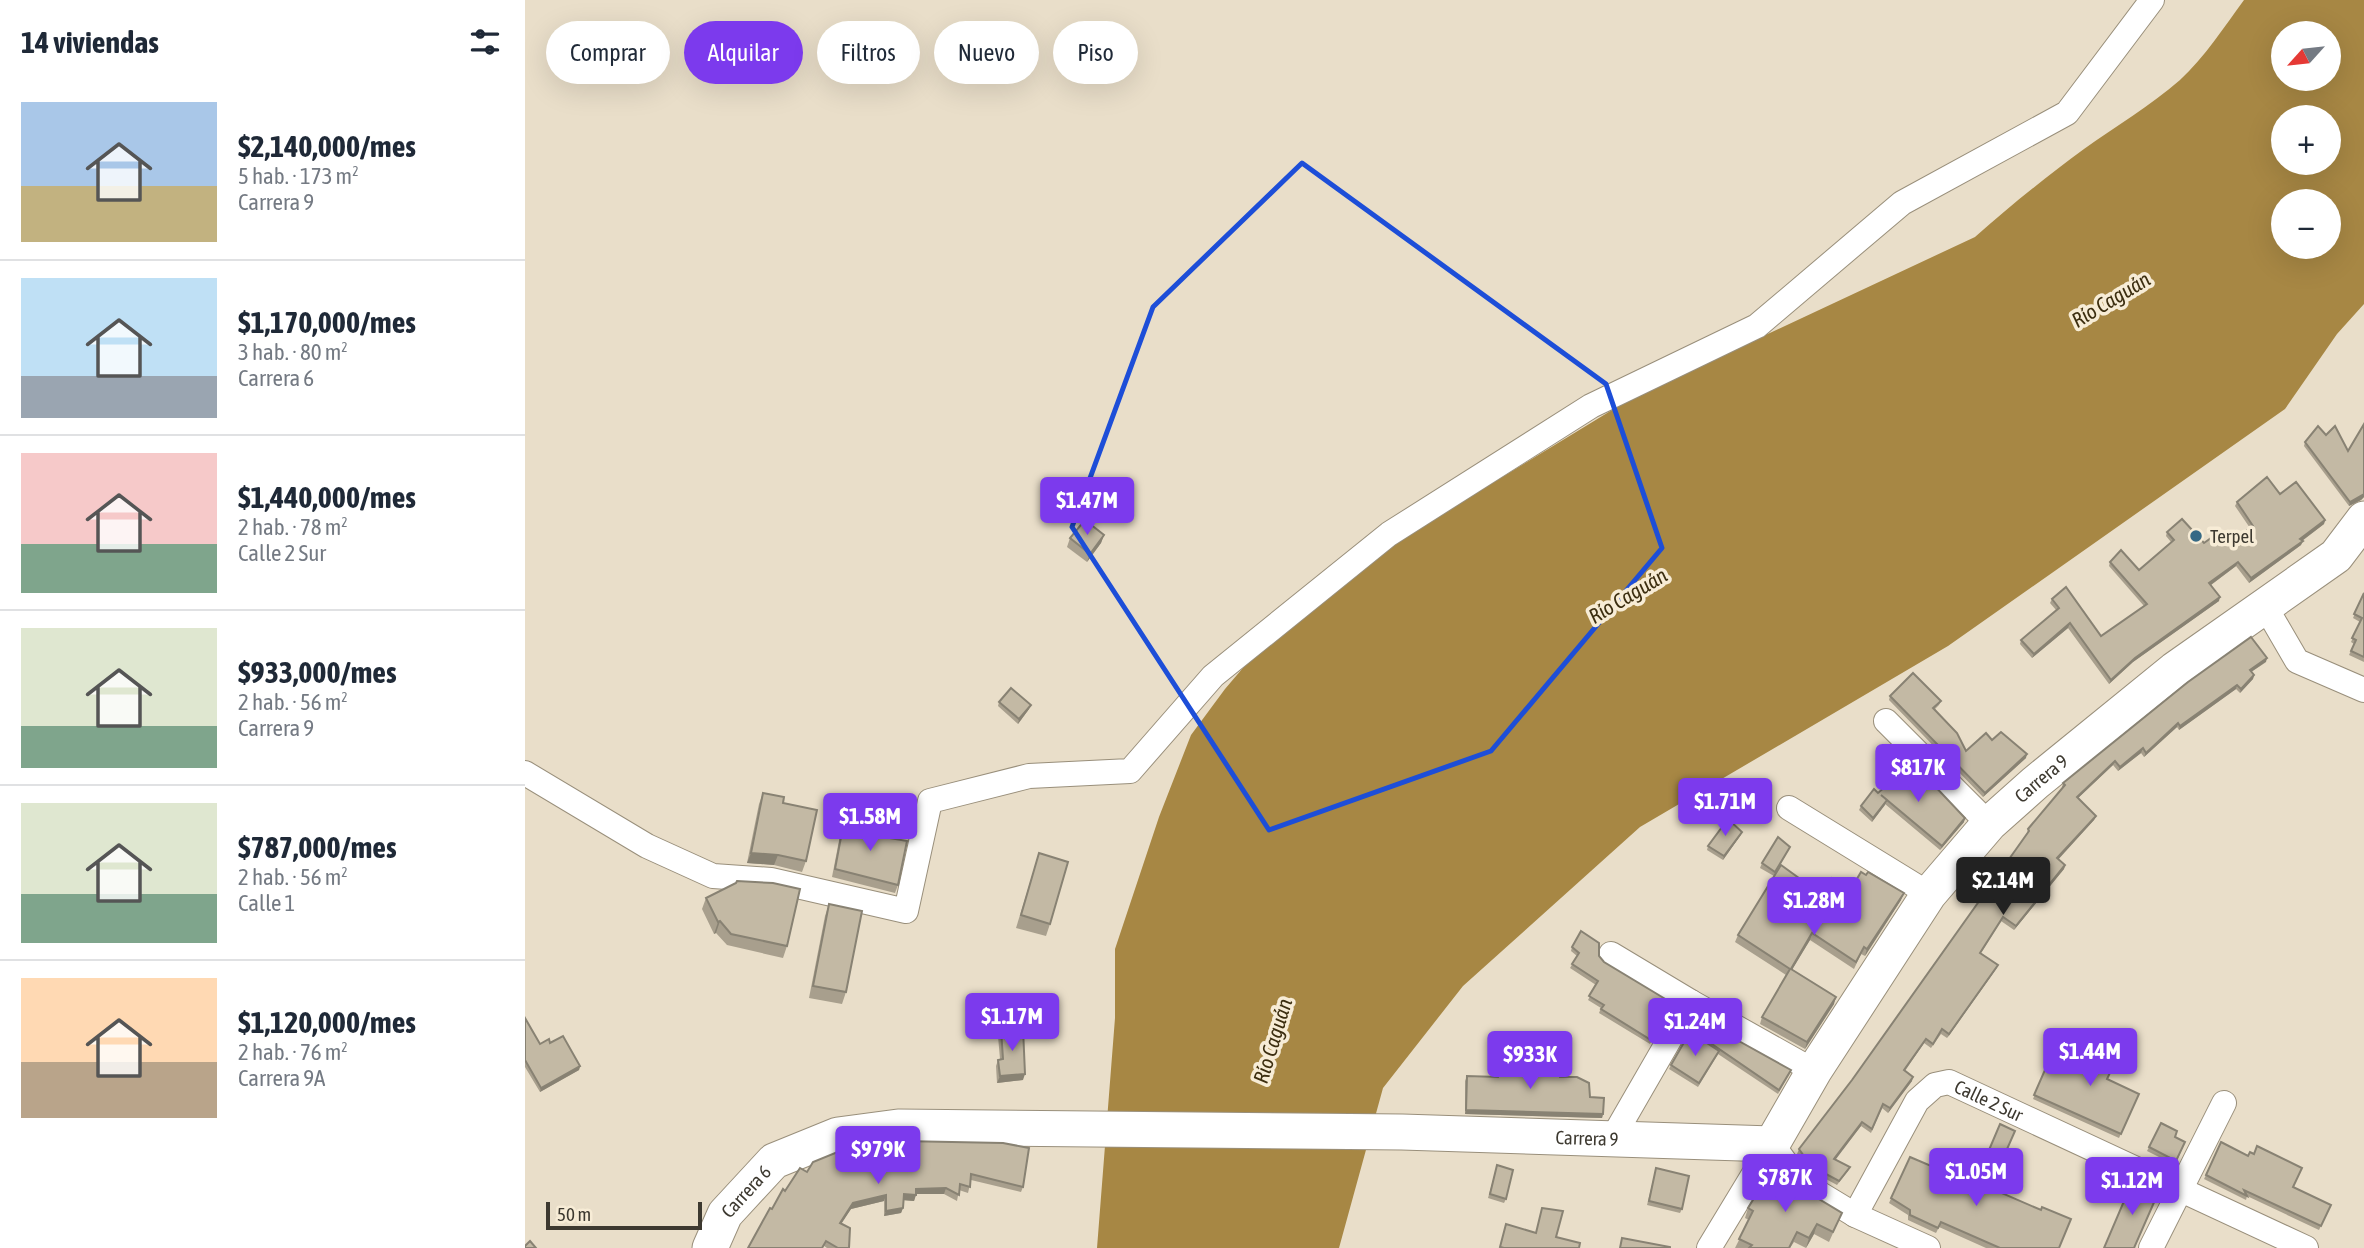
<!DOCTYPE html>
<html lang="es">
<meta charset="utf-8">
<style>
body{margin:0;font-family:"Asap Condensed",sans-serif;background:#f2f2f3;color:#1f2937;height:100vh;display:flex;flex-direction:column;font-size:26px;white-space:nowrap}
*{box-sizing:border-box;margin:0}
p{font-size:23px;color:#747a83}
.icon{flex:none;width:38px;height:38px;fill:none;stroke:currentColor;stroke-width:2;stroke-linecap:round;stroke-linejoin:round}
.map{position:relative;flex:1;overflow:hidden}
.details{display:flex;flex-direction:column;background:#fff;width:525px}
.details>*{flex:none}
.guide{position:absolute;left:21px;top:21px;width:665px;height:63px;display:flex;gap:14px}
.needle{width:46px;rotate:243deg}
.buttons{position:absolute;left:1746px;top:21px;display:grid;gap:14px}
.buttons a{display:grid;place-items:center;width:70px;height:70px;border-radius:50%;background:#fff;box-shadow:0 7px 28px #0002;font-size:35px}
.scale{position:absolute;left:21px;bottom:18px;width:156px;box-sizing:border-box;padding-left:7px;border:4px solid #3d3930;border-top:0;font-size:19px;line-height:24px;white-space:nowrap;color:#3d3930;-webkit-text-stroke:5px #f7ecd6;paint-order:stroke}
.price{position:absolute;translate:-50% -60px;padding:0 16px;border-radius:7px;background:#7c3aed;color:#fff;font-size:23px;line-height:46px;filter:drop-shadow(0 2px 4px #0008)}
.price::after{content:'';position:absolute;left:50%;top:42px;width:21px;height:16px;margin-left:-10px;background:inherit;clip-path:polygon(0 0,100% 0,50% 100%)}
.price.selected{background:#222;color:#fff}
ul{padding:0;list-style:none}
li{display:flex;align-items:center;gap:21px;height:175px;padding:0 21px}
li+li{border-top:2px solid #e0e1e3}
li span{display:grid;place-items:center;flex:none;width:196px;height:140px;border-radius:0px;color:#555}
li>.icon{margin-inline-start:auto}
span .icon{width:84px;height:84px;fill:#fffc;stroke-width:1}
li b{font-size:30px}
h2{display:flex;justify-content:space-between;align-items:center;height:84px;padding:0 21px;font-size:30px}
.chip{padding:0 24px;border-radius:32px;background:#fff;box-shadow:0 7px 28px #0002;font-size:24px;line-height:63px}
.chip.selected{background:#7c3aed;color:#fff}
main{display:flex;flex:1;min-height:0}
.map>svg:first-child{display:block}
</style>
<main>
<section class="details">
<h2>14 viviendas<svg class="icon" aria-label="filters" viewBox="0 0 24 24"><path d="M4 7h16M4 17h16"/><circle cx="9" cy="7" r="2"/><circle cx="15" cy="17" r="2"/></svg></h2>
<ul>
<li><span style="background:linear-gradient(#a9c7e8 60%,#c2b280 0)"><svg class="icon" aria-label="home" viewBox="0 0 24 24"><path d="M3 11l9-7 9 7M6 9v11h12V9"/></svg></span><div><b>$2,140,000/mes</b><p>5 hab. · 173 m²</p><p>Carrera 9</p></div></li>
<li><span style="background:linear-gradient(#bfe0f5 70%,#9aa5b1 0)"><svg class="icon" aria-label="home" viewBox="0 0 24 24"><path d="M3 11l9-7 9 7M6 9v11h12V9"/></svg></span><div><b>$1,170,000/mes</b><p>3 hab. · 80 m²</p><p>Carrera 6</p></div></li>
<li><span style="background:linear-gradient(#f6c9c9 65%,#7fa58c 0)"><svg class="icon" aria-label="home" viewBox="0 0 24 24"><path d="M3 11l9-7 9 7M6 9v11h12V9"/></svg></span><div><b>$1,440,000/mes</b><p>2 hab. · 78 m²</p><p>Calle 2 Sur</p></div></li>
<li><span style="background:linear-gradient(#dfe7d0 70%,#7fa58c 0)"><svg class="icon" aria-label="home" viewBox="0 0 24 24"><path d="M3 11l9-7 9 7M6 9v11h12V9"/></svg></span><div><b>$933,000/mes</b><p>2 hab. · 56 m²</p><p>Carrera 9</p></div></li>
<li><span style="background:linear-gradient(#dfe7d0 65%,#7fa58c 0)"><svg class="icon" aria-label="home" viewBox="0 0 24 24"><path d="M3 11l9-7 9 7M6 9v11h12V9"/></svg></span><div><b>$787,000/mes</b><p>2 hab. · 56 m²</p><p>Calle 1</p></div></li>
<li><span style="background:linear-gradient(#ffd9b3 60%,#b9a48a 0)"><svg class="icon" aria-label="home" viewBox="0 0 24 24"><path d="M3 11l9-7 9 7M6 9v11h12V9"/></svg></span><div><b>$1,120,000/mes</b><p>2 hab. · 76 m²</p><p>Carrera 9A</p></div></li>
</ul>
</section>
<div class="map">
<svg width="1839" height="1248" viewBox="0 0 1839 1248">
<rect width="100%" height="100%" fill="#e9dec9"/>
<path fill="#a78744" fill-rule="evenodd" d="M1719 0H1839V304L1812 334 1760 409 1423 646 1115 827 938 986 858 1088 814 1248H572L590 1018V949L634 817 666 735 700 689 723 662 864 546 1110 396 1450 237C1485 206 1521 177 1559 149 1591 126 1625 106 1655 80 1680 57 1699 27 1719 0ZM1759 33H1804V79H1759ZM1759 117H1804V163H1759ZM1759 201H1804V247H1759Z"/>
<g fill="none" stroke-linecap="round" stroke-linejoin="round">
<defs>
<g id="minor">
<polyline points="1740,606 1772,661 1839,690"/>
<polyline points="1361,721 1464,824"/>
<polyline points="0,773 122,846 188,876 246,880 381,911 405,801 504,776 605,771 688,676 864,534 1066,406 1232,326 1377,203 1542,113 1627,0"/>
<polyline points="1264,808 1404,894"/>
<polyline points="1086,954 1166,1002 1289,1071"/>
<polyline points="1087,1139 1166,1002"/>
<path id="s1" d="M1330 1215 1392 1101 1410 1085 1424 1082 1781 1248"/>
<polyline points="1184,1248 1247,1144 1274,1181 1330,1215 1403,1248"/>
<polyline points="1626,1248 1699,1103"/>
</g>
<g id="secondary">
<path id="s2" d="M185 1248 200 1214 249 1161 313 1135 373 1127 877 1132 1247 1144 1289 1071 1404 894 1464 824 1510 783 1649 670 1811 556 1839 519"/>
</g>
</defs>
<use href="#minor" stroke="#998f7b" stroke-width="26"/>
<use href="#secondary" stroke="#998f7b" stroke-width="37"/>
<use href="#minor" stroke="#fff" stroke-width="24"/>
<use href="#secondary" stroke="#fff" stroke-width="35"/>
</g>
<g fill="#a89f8d">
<polygon points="1839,424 1839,497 1836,500 1824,506 1779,446 1780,442 1801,435 1823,451"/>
<polygon points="1755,494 1800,520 1799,524 1777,541 1776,545 1724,583 1711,566 1686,585 1694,601 1608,662 1584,684 1543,628 1507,658 1495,644 1496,640 1531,610 1525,603 1527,599 1576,636 1619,606 1584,566 1585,562 1614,570 1646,542 1641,536 1642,532 1679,543 1702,545 1725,528 1710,506 1712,502"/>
<polygon points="579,535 576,543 562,562 542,547 545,538"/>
<polygon points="1839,593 1839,662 1824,655 1829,644 1826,642 1835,622 1828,618"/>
<polygon points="1741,662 1726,672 1729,675 1728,679 1715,693 1711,689 1654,730 1652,727 1619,757 1616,753 1593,771 1588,765 1553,798 1571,816 1569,820 1533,859 1540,865 1539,869 1489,930 1476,921 1456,953 1473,965 1471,969 1422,1038 1416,1034 1406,1048 1399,1043 1380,1071 1387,1081 1363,1113 1357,1108 1346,1133 1336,1126 1310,1159 1325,1167 1323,1171 1312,1185 1284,1170 1272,1154 1274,1149 1327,1080 1502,834 1503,829 1538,788 1537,787 1538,783"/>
<polygon points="1365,696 1416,701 1414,705 1410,709 1441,751 1467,740 1501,758 1458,797 1364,700"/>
<polygon points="474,702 504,709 493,724 473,706"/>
<polygon points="238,793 258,803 281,861 277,872 249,865 222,863 234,804"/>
<polygon points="1353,793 1439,822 1415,850 1360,804 1347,822 1334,810 1336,806"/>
<polygon points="320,816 341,834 373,885 370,893 307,877 317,825"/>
<polygon points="1217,832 1215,836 1198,860 1182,850 1183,846"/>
<polygon points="1265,847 1249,876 1235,868 1237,863"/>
<polygon points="514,853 525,924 521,936 491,928"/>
<polygon points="1326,889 1376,900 1340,956 1336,954 1329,969 1285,940 1267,969 1309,1004 1280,1049 1235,1024 1237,1017 1261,975 1210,942 1213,935 1296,894"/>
<polygon points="181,898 262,946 258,958 202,945 191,933 189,934 177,909"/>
<polygon points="304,904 321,992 317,1004 284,998 300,916"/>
<polygon points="1047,947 1074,956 1079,962 1146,1007 1125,1044 1074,1013 1076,1008 1063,1000 1071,985 1045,968 1052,956 1046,951"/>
<polygon points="0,1018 15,1044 25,1043 55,1066 54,1070 15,1092 0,1067"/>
<polygon points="476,1029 498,1080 472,1083 471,1066 473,1060 475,1059 473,1036"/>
<polygon points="1184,1042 1266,1070 1264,1074 1253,1094 1193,1054 1173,1087 1144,1069 1146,1065 1183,1044"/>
<polygon points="974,1052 998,1071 1035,1077 1065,1097 1078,1114 1077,1118 940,1114 940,1081 942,1076 972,1077 972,1056"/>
<polygon points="1526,1056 1559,1072 1583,1079 1614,1094 1594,1138 1508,1099"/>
<polygon points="1475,1124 1490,1131 1477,1161 1463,1154"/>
<polygon points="1650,1137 1660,1142 1650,1165 1622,1151 1624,1147"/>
<polygon points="376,1141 498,1187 496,1192 446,1180 443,1193 434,1190 432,1201 419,1194 391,1194 389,1201 379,1200 378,1208 376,1213 359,1216 359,1201 326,1209 316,1223 324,1248 302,1248 247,1209 260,1191 282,1172"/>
<polygon points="1385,1157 1406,1166 1465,1188 1534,1248 1461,1248 1414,1227 1411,1233 1383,1220 1383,1215 1364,1203"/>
<polygon points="972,1165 981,1199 979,1203 963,1198"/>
<polygon points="1130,1172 1157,1209 1155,1213 1122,1205"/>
<polygon points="1681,1175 1769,1187 1806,1205 1794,1230 1722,1196 1721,1200 1679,1179"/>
<polygon points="1269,1184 1317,1213 1304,1242 1289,1234 1281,1248 1269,1242 1265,1248 1210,1248 1224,1220 1220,1218 1223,1208"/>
</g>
<g fill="#888273">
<polygon points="1839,494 1839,497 1836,500 1824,506 1825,502"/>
<polygon points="1800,520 1799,524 1774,543 1775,539"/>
<polygon points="579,535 576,543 562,562 565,554"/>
<polygon points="1778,541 1776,545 1724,583 1726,578"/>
<polygon points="1713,562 1711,566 1683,587 1684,583"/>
<polygon points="1695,597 1694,601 1608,662 1584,684 1586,680 1610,658"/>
<polygon points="1545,623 1543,628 1507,658 1509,654"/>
<polygon points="1742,658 1741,662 1723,674 1725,670"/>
<polygon points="1729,675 1728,679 1715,693 1716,689"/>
<polygon points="1712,685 1711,689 1654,730 1655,726"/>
<polygon points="506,705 504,709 493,724 494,719"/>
<polygon points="1653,723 1652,727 1619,757 1621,753"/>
<polygon points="1618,748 1616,753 1593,771 1595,767"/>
<polygon points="1502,754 1501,758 1458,797 1460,793"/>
<polygon points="1590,761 1588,765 1550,801 1552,797"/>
<polygon points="1362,800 1360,805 1347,822 1348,818"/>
<polygon points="1571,816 1569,820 1531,862 1532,858"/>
<polygon points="1440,818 1439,822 1415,850 1417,846"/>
<polygon points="1217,832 1215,836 1198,860 1199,856"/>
<polygon points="226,853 253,855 249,865 222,863"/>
<polygon points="1540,865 1539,869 1489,930 1491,926"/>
<polygon points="1379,893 1376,900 1340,956 1342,949"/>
<polygon points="195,921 191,933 189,934 193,922"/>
<polygon points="1287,933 1285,940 1264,975 1266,969"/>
<polygon points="1473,965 1471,969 1422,1038 1424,1034"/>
<polygon points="1311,997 1309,1004 1280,1049 1282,1042"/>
<polygon points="1401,1039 1399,1043 1377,1074 1379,1070"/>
<polygon points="55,1066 54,1070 15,1092 16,1088"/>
<polygon points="500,1074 498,1080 472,1083 475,1076"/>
<polygon points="1388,1077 1387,1081 1363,1113 1365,1108"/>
<polygon points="941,1110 1078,1114 1077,1118 940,1114"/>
<polygon points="1337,1122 1336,1126 1308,1163 1309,1159"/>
<polygon points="421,1188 419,1194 389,1194 391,1189"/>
<polygon points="379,1194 391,1195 389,1201 376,1200"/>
<polygon points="361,1195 359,1201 326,1209 313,1229 315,1223 328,1203"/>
<polygon points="378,1208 376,1213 359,1216 361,1211"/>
<polygon points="1292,1224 1289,1234 1281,1248 1284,1238"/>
</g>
<g fill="#c3b9a4" stroke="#888273" stroke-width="2">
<polygon points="1839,424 1839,494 1825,502 1780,442 1793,426 1801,435 1810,426 1823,451"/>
<polygon points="1742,477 1755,494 1771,482 1800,520 1775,539 1778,541 1726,578 1713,562 1684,583 1695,597 1610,658 1586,680 1545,623 1509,654 1496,640 1534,608 1527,599 1541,587 1576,636 1622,604 1585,562 1596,550 1614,570 1649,540 1642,532 1657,519 1679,543 1693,533 1702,545 1728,526 1712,502"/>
<polygon points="560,520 579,535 565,554 545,538"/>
<polygon points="1839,593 1839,657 1826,651 1831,640 1827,638 1837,618 1829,614"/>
<polygon points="1726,637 1742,658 1725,670 1729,675 1716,689 1712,685 1655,726 1653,723 1621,753 1618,748 1595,767 1590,761 1552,797 1571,816 1532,858 1540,865 1491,926 1478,917 1455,953 1473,965 1424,1034 1417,1029 1408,1044 1401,1039 1379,1070 1388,1077 1365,1108 1358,1104 1347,1129 1337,1122 1309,1159 1325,1167 1314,1181 1286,1166 1274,1149 1327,1080 1504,831 1503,829 1540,785 1538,783 1663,682"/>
<polygon points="1388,673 1416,701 1408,708 1432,733 1441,751 1461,733 1467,740 1476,732 1502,754 1460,793 1365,696"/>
<polygon points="486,688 506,705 494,719 474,702"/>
<polygon points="1388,763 1440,818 1417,846 1356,795 1362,800 1348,818 1336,806 1349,789 1353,793"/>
<polygon points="238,793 259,797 258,803 292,810 281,861 253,855 226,853"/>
<polygon points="320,816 343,821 341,834 382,841 373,885 310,869"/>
<polygon points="1203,819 1217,832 1199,856 1183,846"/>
<polygon points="1253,837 1265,847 1250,872 1237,863"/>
<polygon points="514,853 543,862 525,924 496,915"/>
<polygon points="1256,865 1296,894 1307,878 1326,889 1336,872 1341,875 1343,872 1379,893 1342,949 1339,947 1331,962 1287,933 1266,969 1311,997 1282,1042 1237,1017 1265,969 1213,935"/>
<polygon points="212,881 248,883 275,889 262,946 206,934 195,921 193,922 181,898 211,883"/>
<polygon points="304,904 337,911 321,992 288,986"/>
<polygon points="1056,931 1074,943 1074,956 1079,962 1147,1003 1126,1040 1076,1009 1079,1005 1064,996 1073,981 1047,964 1054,953 1047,947"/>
<polygon points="0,1018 15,1044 24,1039 25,1043 38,1036 55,1066 16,1088 0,1060"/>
<polygon points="498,1028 500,1074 475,1076 473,1060 478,1059 476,1029"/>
<polygon points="1194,1030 1266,1070 1254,1090 1184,1042"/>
<polygon points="1165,1032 1194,1051 1174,1083 1146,1065"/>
<polygon points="1577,1033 1599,1043 1582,1079 1614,1094 1596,1134 1509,1095 1526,1056 1559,1072"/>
<polygon points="974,1052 998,1053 998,1071 1035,1072 1035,1077 1052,1077 1064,1083 1065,1097 1079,1098 1078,1114 941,1110 942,1076 973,1077"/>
<polygon points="1636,1123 1652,1131 1650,1137 1660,1142 1651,1161 1624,1147"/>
<polygon points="1475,1124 1490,1131 1479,1156 1464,1150"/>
<polygon points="376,1141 478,1143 504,1148 498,1187 446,1174 445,1187 435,1184 434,1195 421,1188 391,1189 391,1195 379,1194 378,1208 361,1211 361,1195 328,1203 315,1223 325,1228 324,1248 313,1248 301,1241 297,1248 223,1248 245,1208 247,1209 258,1189 260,1191 275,1168 282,1172 288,1162 320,1149"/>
<polygon points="1696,1142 1723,1156 1725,1152 1729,1154 1732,1146 1777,1168 1768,1187 1806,1205 1796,1226 1719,1190 1722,1196 1681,1175"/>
<polygon points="1385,1157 1406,1166 1409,1159 1466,1185 1465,1188 1516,1210 1517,1207 1546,1219 1534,1248 1475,1248 1416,1222 1413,1228 1385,1215 1385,1210 1366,1198"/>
<polygon points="972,1165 988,1170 981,1199 965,1194"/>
<polygon points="1131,1168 1164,1176 1157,1209 1124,1201"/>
<polygon points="1247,1169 1255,1173 1257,1169 1269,1184 1317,1213 1308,1232 1292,1224 1284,1238 1272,1232 1264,1248 1224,1248 1227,1245 1214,1239 1228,1211 1223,1208"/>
<polygon points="1608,1180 1634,1191 1609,1248 1579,1248"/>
<polygon points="1017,1208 1038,1211 1031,1237 1055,1243 1054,1248 979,1248 975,1247 981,1224 1011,1233"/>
<polygon points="1097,1238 1145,1247 1145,1248 1095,1248"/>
<polygon points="5,1241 11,1248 0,1248 0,1246"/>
</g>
<path fill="none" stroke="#1d4ed8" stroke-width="5" stroke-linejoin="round" d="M777 163 1081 384 1137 548 966 751 744 830 547 527 628 307Z"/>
<circle fill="#356985" stroke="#f7ecd6" stroke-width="2.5" cx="1671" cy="536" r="7"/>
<g text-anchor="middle" stroke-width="7" stroke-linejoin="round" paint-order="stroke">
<g font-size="19" fill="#3d3930" stroke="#f7ecd6" text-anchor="start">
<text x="1685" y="543">Terpel</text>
</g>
<g font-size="19" fill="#3d3930" stroke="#f7ecd6">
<text dy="7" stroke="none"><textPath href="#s2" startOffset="1570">Carrera 9</textPath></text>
<text dy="7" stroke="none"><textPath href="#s1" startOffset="212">Calle 2 Sur</textPath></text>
<text dy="7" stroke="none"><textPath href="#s2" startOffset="928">Carrera 9</textPath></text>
<text dy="7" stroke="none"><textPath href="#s2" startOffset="68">Carrera 6</textPath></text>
</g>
<g font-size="21" font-style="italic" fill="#3c2e10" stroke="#f7ecd6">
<text transform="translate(1586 300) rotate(-31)" y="7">Río Caguán</text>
<text transform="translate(1103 596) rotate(-31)" y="7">Río Caguán</text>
<text transform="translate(748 1041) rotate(-73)" y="7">Río Caguán</text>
</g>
</g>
</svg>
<div class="buttons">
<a><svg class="needle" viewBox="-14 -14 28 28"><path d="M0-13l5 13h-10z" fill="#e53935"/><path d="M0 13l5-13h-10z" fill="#747a83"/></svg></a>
<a>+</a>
<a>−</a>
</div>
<div class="scale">50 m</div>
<b class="price" style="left:562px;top:537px">$1.47M</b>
<b class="price" style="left:1393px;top:804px">$817K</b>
<b class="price" style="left:1200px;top:838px">$1.71M</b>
<b class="price" style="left:345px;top:853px">$1.58M</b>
<b class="price selected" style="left:1478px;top:917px">$2.14M</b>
<b class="price" style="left:1289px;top:937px">$1.28M</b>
<b class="price" style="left:487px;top:1053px">$1.17M</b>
<b class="price" style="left:1170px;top:1058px">$1.24M</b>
<b class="price" style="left:1565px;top:1088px">$1.44M</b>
<b class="price" style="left:1005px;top:1091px">$933K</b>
<b class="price" style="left:353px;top:1186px">$979K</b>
<b class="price" style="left:1451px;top:1208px">$1.05M</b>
<b class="price" style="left:1260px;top:1214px">$787K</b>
<b class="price" style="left:1607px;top:1217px">$1.12M</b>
<div class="guide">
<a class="chip">Comprar</a>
<a class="chip selected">Alquilar</a>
<a class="chip">Filtros</a>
<a class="chip">Nuevo</a>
<a class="chip">Piso</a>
</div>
</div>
</main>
